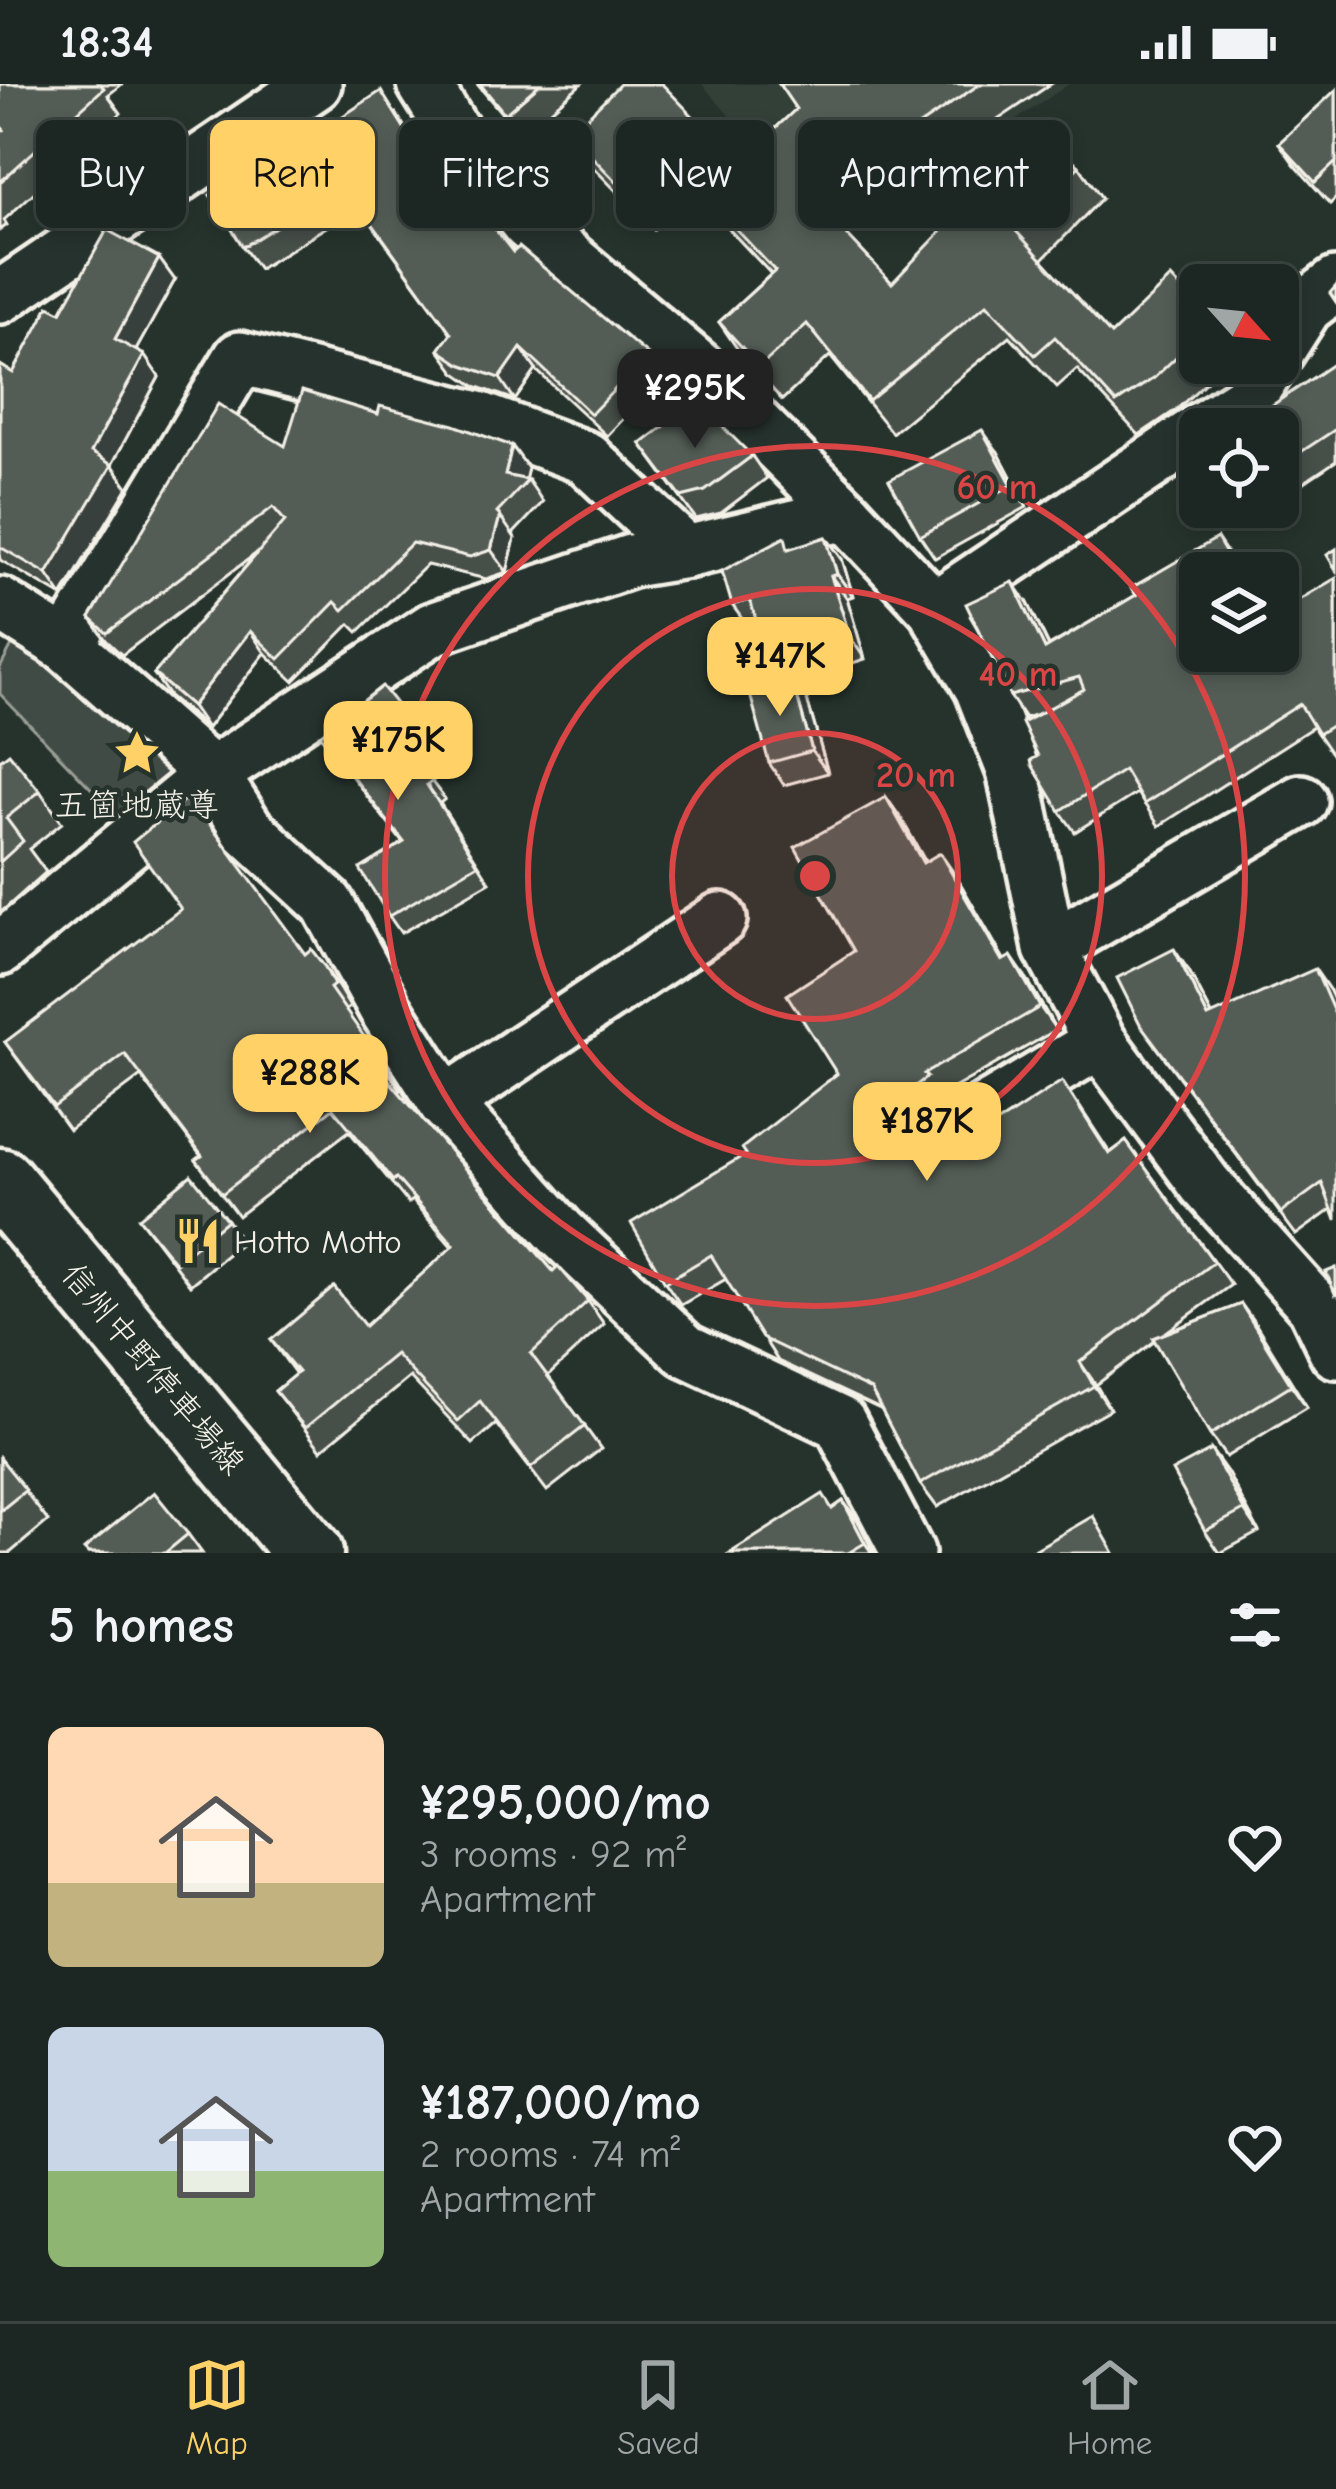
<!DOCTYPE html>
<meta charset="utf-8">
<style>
body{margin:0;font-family:"Comic Neue","Klee One",sans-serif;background:#29322f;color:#f1f3f6;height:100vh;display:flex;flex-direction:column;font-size:45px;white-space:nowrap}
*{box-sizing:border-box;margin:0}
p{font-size:39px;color:#a0a5a5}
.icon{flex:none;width:66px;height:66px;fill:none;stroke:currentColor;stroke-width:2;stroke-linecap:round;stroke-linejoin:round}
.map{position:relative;height:1469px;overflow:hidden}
.drawer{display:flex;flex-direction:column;background:#1c2622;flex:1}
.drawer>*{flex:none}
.hud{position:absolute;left:36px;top:36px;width:1266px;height:108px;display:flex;gap:24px}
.needle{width:78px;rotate:117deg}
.tools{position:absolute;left:1179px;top:180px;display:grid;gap:24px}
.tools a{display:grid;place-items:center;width:120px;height:120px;border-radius:18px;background:#1c2622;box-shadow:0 6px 18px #0003,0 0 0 3px #3a4340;font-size:60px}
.price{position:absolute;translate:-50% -102px;padding:0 27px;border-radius:24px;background:#ffd166;color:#111;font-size:39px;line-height:78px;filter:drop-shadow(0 3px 6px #0008)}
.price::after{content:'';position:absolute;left:50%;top:72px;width:36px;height:27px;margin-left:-18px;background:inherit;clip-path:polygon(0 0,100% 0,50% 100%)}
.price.selected{background:#222;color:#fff}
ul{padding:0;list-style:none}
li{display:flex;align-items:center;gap:36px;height:300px;padding:0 48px}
li span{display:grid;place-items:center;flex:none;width:336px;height:240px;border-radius:18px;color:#555}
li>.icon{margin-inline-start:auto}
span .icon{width:144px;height:144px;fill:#fffc;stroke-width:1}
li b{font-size:51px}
h2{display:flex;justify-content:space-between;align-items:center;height:144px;padding:0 48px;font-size:51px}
.chip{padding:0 42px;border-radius:18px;background:#1c2622;box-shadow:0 6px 18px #0003,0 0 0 3px #3a4340;font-size:42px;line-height:108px}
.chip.selected{background:#ffd166;color:#111}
.status{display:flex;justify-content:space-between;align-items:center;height:84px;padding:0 60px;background:#1c2622;direction:ltr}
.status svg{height:33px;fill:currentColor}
.menu{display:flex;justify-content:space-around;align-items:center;height:168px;border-top:3px solid #3a4340;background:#1c2622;font-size:33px;color:#a0a5a5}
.menu a{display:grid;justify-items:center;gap:6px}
.menu .selected{color:#ffd166}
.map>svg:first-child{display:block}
</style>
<div class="status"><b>18:34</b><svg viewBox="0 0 49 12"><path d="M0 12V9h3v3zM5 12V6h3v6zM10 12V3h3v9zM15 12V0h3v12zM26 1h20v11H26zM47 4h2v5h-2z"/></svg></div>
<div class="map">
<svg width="1336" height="1469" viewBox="0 0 1336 1469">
<rect width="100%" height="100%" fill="#26332d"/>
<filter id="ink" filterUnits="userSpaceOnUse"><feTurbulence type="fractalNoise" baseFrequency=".00833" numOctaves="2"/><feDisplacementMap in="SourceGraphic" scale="24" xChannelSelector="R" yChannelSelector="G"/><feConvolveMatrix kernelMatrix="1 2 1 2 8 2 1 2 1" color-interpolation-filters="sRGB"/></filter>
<g filter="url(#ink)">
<polygon fill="#333f39" points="702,0 1069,0 862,141 783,35 751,57"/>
<polygon fill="#414b45" stroke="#9a9e96" stroke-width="3" points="26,535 212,690 135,750 0,610 0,584"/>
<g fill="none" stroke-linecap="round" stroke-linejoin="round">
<defs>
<g id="minor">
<polyline points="424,0 452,45 528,140 699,284 846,430 934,524 981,604 1013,686 1050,864 1100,958 1205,1100 1314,1222 1336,1268"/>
<polyline points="0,213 315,0"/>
<polyline points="1278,267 1306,223 1336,200"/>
<polyline points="1201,345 1248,315 1271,279"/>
<polyline points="0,520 67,562 212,690 248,746 327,819 384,923 445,1019 560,1148 685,1266 840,1339 908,1469"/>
<polyline points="934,524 1200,346"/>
<polyline points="67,562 240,274 478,334 586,374 686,468"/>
<polyline points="1050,864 1301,717"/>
<polyline points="0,865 212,690 432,545 631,477 686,468 846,430"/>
<polyline points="445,1019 720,835"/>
<polyline points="942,1052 1100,958"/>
</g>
<polyline id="major" points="0,1098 309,1469"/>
</defs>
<use href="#minor" stroke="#f4f1e8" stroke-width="60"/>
<use href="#major" stroke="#f4f1e8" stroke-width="75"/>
<use href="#minor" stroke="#26332d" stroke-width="51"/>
<use href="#major" stroke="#26332d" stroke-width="66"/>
</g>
<g fill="#474f49" stroke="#f4f1e8" stroke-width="3">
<polygon points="0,0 122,0 108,11 121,29 4,136 7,141 0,146"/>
<polygon points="477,0 581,0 521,52"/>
<polygon points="779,0 1051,0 839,143 892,199 1079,82 1102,114 1042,176 1111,251 1200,225 1200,279 1226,279 1176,326 1139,351 1077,285 1057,303 1010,252 892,349 830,272 782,316 741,270 719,238 771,190 694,108 654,146 592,82 570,50 738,79 796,25"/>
<polygon points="1336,6 1336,114 1330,120 1295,81 1279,59"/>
<polygon points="396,29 442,102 513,168 648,271 663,293 607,352 536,286 515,316 475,302 455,288 439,266 451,249 364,129 352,137 347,130 259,185 243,163 277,75"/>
<polygon points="175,196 136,266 144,271 159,293 112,380 128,403 62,512 0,476 0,281 13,289 61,228"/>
<polygon points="1336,278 1336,377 1278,416 1278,345"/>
<polygon points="378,330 512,362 528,384 525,396 528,396 543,418 513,450 515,454 507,488 486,495 427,481 358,548 350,540 294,597 265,569 207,644 169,612 154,590 258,468 122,571 106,556 90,534 285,362"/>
<polygon points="641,360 752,372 767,394 721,429 696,435"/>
<polygon points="998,368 1027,423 935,474 920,452"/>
<polygon points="1252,423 1267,423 1257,430"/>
<polygon points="1217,454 1232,476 1278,567 1336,494 1336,670 1333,672 1313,643 1159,742 1137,709 1075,748 1060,727 1038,672 1040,629 1025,634 1010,612 1028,519 1049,562 1136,511"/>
<polygon points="793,464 842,475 853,512 847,514 865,575 796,597 806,612 828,689 784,701 769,679 780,593 769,578 758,540 748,543 732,521"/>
<polygon points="415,644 428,661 413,673 445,715 440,719 490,798 401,849 389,832 403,759 320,651"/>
<polygon points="0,676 40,707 62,739 29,765 46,788 0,829"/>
<polygon points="886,713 902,736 925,777 956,792 1004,876 1027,895 1056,946 940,1012 943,1016 915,1038 913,1055 925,1059 968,1058 1078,1020 1110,1069 1126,1057 1231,1201 1165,1249 1241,1220 1307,1323 1226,1373 1210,1351 1155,1257 1096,1301 1110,1325 937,1423 920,1400 882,1326 778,1277 726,1195 681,1221 665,1198 746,1070 837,990 854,867"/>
<polygon points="305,870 325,883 340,906 350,923 345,927 401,1006 399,1008 553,1187 588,1217 604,1240 548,1292 601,1365 547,1407 496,1340 473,1360 410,1293 321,1366 275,1307 296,1290 271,1256 365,1242 452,1163 412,1116 408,1119 349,1047 238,1132 196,1076 201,1072 141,992 69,1046 5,958"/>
<polygon points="1189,887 1212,931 1330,907 1332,1125 1296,1151 1156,962"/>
<polygon points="139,1134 227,1136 242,1158 190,1201"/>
<polygon points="1211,1366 1227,1388 1259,1448 1220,1469 1205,1447"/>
<polygon points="0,1374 48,1437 10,1469 0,1469"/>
<polygon points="843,1417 859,1439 874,1469 730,1469 833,1424"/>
<polygon points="188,1450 202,1469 87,1469"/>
</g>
<g fill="#39403c" stroke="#f4f1e8" stroke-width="3">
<polygon points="159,174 175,196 130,277 115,255"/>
<polygon points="521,264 536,286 515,316 500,294"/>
<polygon points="144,271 159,293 107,390 112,381 128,403 62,512 47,490 91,368"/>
<polygon points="982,346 998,368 1027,423 1012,401"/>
<polygon points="512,362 528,384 524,401 505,391"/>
<polygon points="500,432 515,454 507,488 491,466"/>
<polygon points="826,453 842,475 853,512 837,490"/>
<polygon points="831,492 847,514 865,575 850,553"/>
<polygon points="1013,498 1028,519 1060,586 1045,565"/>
<polygon points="250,547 265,569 207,644 192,622"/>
<polygon points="791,590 806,612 828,689 812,667"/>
<polygon points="886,713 902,736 939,802 923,779"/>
<polygon points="940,769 956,792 1018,900 1002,877"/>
<polygon points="1174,865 1189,887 1224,955 1208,933"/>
<polygon points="1011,872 1027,895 1056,946 1040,923"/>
<polygon points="1315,885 1330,907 1336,920 1336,933"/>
<polygon points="899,1015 915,1038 912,1054 917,1068 901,1045 896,1031"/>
<polygon points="1241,1220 1257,1242 1307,1323 1291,1301"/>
<polygon points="1080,1278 1096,1301 1110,1325 1094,1302"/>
<polygon points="1211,1366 1227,1388 1259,1448 1244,1426"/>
<polygon points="843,1417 859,1439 874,1469 872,1469 865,1459"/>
</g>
<g fill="#525c55" stroke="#f4f1e8" stroke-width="3">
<polygon points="0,0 100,0 104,4 0,98 0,48 4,46 0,41"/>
<polygon points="480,0 540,0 505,30"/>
<polygon points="620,0 662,0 738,79 796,25 779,0 980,0 812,114 892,199 1040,44 1079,82 1016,147 1111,251 1171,194 1200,225 1200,250 1154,294 1116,319 1055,253 1035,271 987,220 869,317 807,240 760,283 719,238 775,187 671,75 632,114 570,50"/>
<polygon points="1336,6 1336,78 1315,98 1279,59"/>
<polygon points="381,7 441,103 454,93 513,168 519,163 648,271 591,330 521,264 500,294 460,280 439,266 451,249 349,107 337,115 332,108 243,163 210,111 274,70 277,75"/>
<polygon points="107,146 159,174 115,255 144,271 91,368 112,381 47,490 0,463 0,281 13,289 49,222 61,228"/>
<polygon points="1336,202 1336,218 1330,209"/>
<polygon points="1336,278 1336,345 1278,383 1278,345 1237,345"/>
<polygon points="302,307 378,330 380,322 454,341 512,362 505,391 528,396 497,429 500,432 491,466 470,473 412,459 343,526 335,518 279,575 250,547 192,622 154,590 285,437 273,423 107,549 90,534 218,320 285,362"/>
<polygon points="697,317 752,372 705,407 681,413 641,360"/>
<polygon points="982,346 1012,401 920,452 889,396"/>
<polygon points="785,453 788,465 826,453 837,490 831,492 850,553 769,578 750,516 732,521 722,487"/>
<polygon points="1217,454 1237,489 1200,489 1200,567 1278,567 1278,528 1336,494 1336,639 1318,650 1300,620 1144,720 1124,686 1060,727 1032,681 1031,676 1038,672 1022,639 1084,605 1079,593 1010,612 966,520 1013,498 1045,565 1136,511 1131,504"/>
<polygon points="1336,465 1336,486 1327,471"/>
<polygon points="791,590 812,667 769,679 748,603"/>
<polygon points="382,602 415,644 400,656 433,697 427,701 478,780 389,832 360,785 404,758 320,651"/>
<polygon points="9,669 40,707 6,734 23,757 0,778 0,676"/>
<polygon points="189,712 305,870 311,865 325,883 334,901 330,904 386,984 381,987 553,1187 558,1182 588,1217 531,1270 585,1342 531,1384 480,1317 458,1337 395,1270 305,1344 275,1307 298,1288 271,1256 334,1203 365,1242 454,1161 396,1094 393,1097 333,1024 222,1110 196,1076 202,1072 125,970 54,1023 5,958 181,825 133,758"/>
<polygon points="886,713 923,779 940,769 1002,877 1011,872 1040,923 924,990 927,993 899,1015 896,1031 901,1045 910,1054 925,1059 958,1045 968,1058 1062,997 1109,1070 1126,1057 1214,1178 1080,1278 1094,1302 920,1400 871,1306 762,1254 711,1171 665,1198 631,1139 746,1070 742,1064 837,990 787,911 854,867 795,763"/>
<polygon points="1174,865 1208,933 1315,885 1336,933 1336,1136 1322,1099 1281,1129 1140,940 1117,894"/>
<polygon points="191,1091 227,1136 175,1179 139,1134"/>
<polygon points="1336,1184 1336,1212 1326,1188"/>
<polygon points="1241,1220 1291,1301 1210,1351 1153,1254"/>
<polygon points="1211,1366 1244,1426 1205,1447 1172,1387"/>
<polygon points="0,1374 26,1406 0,1427"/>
<polygon points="154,1408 188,1450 165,1469 88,1469 84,1465"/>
<polygon points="823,1410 832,1425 843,1417 865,1459 848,1469 730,1469"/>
<polygon points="1093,1432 1114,1469 1029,1469"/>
</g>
</g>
<circle cx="815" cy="792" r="143" fill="#da4645" fill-opacity=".12"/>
<g fill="none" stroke="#da4645" stroke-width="6">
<circle cx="815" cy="792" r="143"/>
<circle cx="815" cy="792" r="287"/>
<circle cx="815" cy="792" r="430"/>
</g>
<defs>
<symbol id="sight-bare" viewBox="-9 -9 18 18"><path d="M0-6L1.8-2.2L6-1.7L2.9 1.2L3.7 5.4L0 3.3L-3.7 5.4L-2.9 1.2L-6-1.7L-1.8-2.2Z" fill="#ffd166" stroke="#26332d" stroke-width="2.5" paint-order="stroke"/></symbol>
<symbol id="restaurant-bare" viewBox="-9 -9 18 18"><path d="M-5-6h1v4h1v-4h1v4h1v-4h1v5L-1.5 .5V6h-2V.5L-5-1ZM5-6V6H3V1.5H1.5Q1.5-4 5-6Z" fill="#ffd166" stroke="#26332d" stroke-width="2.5" paint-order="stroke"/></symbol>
</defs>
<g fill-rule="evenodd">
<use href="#sight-bare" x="104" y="636" width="66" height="66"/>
<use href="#restaurant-bare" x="165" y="1124" width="66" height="66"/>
</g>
<g text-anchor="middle" stroke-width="9" stroke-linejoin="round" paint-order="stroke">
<g font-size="33" fill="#f4f1e8" stroke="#26332d">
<text x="137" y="732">五箇地蔵尊</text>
<text x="234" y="1169" text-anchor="start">Hotto Motto</text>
</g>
<g font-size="33" fill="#f4f1e8" stroke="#26332d">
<text transform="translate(154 1284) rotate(50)" y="12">信州中野停車場線</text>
</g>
</g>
<circle cx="815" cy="792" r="18" fill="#da4645" stroke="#26332d" stroke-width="6"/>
<g font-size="36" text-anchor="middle" font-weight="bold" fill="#da4645" stroke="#26332d" stroke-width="9" stroke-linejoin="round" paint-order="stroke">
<text x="997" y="415">60 m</text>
<text x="1018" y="602">40 m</text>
<text x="916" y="703">20 m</text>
</g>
</svg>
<div class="tools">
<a><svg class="needle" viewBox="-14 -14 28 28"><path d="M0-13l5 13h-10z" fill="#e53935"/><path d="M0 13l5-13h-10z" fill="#a0a5a5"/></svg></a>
<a><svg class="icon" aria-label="locate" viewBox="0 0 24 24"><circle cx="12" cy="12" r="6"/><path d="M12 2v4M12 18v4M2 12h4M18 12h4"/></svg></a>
<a><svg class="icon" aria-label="layers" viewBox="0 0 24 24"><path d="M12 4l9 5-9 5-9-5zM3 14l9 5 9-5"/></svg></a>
</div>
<b class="price selected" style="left:695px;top:367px">¥295K</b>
<b class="price" style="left:780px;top:635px">¥147K</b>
<b class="price" style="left:398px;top:719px">¥175K</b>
<b class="price" style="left:310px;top:1052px">¥288K</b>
<b class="price" style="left:927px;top:1100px">¥187K</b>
<div class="hud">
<a class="chip">Buy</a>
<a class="chip selected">Rent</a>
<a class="chip">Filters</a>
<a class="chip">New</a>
<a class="chip">Apartment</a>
</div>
</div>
<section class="drawer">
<h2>5 homes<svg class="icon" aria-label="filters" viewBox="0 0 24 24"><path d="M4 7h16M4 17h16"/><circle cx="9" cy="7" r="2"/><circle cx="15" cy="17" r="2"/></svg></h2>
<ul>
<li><span style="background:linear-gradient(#ffd9b3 65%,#c2b280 0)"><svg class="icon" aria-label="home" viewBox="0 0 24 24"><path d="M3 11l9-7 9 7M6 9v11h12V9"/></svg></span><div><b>¥295,000/mo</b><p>3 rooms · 92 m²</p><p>Apartment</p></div><svg class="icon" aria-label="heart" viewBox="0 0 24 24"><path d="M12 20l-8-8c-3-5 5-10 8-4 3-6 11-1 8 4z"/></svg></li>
<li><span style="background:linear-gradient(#c9d6e8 60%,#8fb573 0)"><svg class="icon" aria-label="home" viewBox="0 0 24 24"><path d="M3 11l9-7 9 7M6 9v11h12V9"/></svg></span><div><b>¥187,000/mo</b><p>2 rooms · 74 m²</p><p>Apartment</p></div><svg class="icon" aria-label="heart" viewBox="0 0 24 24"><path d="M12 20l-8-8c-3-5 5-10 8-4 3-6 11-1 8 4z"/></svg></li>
</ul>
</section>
<nav class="menu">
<a class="selected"><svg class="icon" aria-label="map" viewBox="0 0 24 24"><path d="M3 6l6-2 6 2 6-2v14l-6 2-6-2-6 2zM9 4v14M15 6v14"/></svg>Map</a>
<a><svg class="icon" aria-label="saved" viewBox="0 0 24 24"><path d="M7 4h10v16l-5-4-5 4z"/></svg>Saved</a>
<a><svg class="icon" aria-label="home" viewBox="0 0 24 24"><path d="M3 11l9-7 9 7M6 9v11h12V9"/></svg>Home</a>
</nav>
